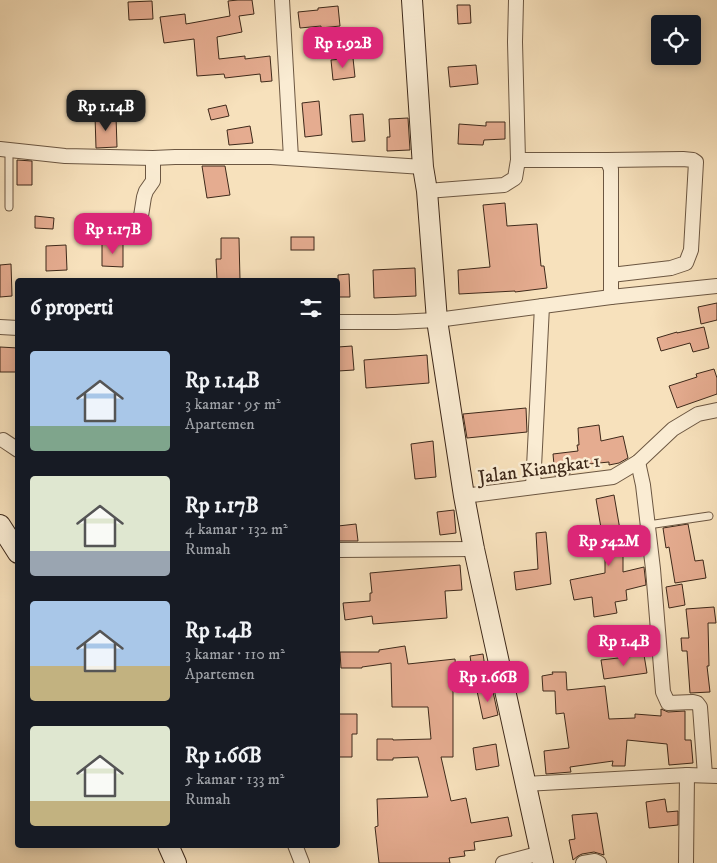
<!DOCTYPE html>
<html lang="id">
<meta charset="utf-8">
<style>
body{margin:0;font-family:"IM FELL DW Pica",serif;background:#20242c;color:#f1f3f6;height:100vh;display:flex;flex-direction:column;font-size:19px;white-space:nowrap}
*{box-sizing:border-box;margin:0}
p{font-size:16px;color:#9ea1a6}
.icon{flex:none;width:28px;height:28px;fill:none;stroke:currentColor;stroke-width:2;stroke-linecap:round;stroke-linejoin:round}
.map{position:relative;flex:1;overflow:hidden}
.panel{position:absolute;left:15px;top:278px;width:325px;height:570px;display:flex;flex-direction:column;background:#171b24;border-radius:5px;box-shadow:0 2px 12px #0003}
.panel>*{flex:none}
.tools{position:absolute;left:651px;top:15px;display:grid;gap:10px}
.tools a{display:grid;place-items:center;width:50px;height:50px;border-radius:5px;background:#171b24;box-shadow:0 2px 12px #0003;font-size:25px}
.price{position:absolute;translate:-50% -42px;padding:0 11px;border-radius:10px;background:#db2777;color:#fff;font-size:16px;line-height:32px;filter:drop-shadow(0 1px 2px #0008)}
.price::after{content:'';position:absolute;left:50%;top:30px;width:15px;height:11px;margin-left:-8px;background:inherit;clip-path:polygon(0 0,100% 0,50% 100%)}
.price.selected{background:#222;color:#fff}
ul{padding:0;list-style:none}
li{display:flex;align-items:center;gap:15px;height:125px;padding:0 15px}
li span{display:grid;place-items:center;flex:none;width:140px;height:100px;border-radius:5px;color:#555}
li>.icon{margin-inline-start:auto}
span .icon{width:60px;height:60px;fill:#fffc;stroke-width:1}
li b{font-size:21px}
h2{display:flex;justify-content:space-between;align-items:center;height:60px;padding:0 15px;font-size:21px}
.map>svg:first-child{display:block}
</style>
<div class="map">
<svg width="717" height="863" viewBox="0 0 717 863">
<rect width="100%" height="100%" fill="#f7e1bc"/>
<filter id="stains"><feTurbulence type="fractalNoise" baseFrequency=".004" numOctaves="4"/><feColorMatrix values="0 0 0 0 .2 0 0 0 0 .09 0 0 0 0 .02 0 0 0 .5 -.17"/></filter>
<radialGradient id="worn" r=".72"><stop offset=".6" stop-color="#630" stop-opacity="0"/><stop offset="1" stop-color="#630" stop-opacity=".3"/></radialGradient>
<g fill="#e5ac90" stroke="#3e291a">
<polygon points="238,0 252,0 254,14 239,16 242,32 217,37 219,59 245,56 245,59 270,56 272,81 261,82 260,74 225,78 224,74 197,76 194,39 164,43 160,17 185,14 186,24 230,16 228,1"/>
<polygon points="152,1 153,19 129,20 128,2"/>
<polygon points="457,5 470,5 471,23 458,24"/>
<polygon points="338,6 340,26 321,28 321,26 300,28 298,12 318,10 318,8"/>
<polygon points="353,58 355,77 333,80 331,60"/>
<polygon points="476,65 478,84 450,87 448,67"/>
<polygon points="319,101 322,135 305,137 302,103"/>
<polygon points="226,105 229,116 211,120 208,109"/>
<polygon points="363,114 365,141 352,142 350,115"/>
<polygon points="95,116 116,116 117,147 96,148"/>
<polygon points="408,118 410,150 387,151 387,137 390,137 389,119"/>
<polygon points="486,122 505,122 505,139 484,140 483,145 458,144 459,124 486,126"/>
<polygon points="250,126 253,143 229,145 227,130"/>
<polygon points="17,160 32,161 32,185 17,185"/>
<polygon points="202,166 225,166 230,195 207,198"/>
<polygon points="505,203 507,226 537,224 541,266 544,266 547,288 515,292 515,291 459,294 458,270 490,267 483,205"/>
<polygon points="35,216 54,218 53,229 35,228"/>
<polygon points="136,223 139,224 143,224 144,238 120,239 119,224"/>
<rect x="291" y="237" width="23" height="13"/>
<polygon points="221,238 239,238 240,280 217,280 216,259 221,259"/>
<polygon points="102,243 123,243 123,267 102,266"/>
<polygon points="66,245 67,270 46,271 46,246"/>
<polygon points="11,264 12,296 0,297 0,265"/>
<polygon points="415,268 416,296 374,298 373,270"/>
<polygon points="349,274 350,297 338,297 338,275"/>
<polygon points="717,303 717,320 701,324 698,307"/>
<polygon points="704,327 709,348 693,352 690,343 661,351 657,338 677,332 677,333"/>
<polygon points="352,346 354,370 338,371 338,347"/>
<polygon points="0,347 18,348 18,372 0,372"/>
<polygon points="427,355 429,383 366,388 364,360"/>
<polygon points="714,369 717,378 717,394 677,408 669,386 697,377 696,374"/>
<polygon points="526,408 527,432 467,438 463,414"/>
<polygon points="599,425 601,441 623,436 628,458 619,463 609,465 609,462 569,466 570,474 555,476 553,454 578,451 577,445 579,445 578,428"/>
<polygon points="433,441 436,477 415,479 411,444"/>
<polygon points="614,495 623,547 623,572 644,567 646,585 626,590 627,600 615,602 617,613 594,617 592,597 574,600 570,580 605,573 605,551 596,499"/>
<polygon points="454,510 456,533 440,535 437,512"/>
<polygon points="356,524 358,541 338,541 338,526"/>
<polygon points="688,524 695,561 703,560 706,578 675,583 669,547 666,548 663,528"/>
<polygon points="546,532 551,584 516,590 514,572 538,569 536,533"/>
<polygon points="460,565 462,590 445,591 447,618 373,624 372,616 345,620 343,603 370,601 370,593 372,593 370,573"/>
<polygon points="682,584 685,605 669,608 666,587"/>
<polygon points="714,607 716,623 708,623 709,666 707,666 710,692 690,693 687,651 682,651 681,638 689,638 686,609"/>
<polygon points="405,646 408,664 455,659 457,683 453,683 453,757 441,757 451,801 466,798 471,823 508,817 512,836 474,842 475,850 464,851 465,856 449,858 450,863 379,863 375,827 378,826 377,799 428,797 418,757 393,758 393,760 377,760 377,739 393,739 393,740 431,739 428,707 392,707 391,663 362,667 362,668 341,668 340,652 379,652 379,650"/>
<polygon points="483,654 485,667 472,669 470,656"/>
<polygon points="644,655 647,673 604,679 601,660"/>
<polygon points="552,672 566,672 567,690 605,686 609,719 635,718 635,714 661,716 661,709 668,712 685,711 685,740 691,740 693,763 669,765 667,744 627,740 625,766 612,766 613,761 570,767 571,772 546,774 544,751 569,748 564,713 556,714 555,691 543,691 542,676 553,674"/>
<polygon points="492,687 498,715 483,719 477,691"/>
<polygon points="338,714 357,714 357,734 352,734 352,757 338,757"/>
<polygon points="496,744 499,766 476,770 473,748"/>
<polygon points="665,799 667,812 678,811 678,825 649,828 646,802"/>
<polygon points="597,813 604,855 594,852 582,854 578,856 573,860 569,840 575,839 572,815"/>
</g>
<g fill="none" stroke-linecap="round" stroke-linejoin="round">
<defs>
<g id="lane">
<polyline points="9,207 9,150"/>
<polyline points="648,525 709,516"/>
</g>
<g id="street">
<polyline points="282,0 291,158"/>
<polyline points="516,0 515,42 518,160"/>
<polyline points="0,149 65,156 153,158 175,157 271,157 423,167"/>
<polyline points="607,160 683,159 693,160 696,162 691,250 686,263 671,268 611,275"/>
<polyline points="427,191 504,185 515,178 518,160 607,160 611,169 611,297"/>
<polyline points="141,216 144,197 146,191 153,181 153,158"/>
<polyline points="338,322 396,322 437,320 611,297 717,286"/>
<polyline points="0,327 18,328"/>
<polyline points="3,440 18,450"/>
<polyline points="638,462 643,485 653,569 663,692 668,703 693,702 697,703 700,707 705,775"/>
<polyline points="533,487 542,306"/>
<polyline points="464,496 613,477 638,462 673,429 698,414 717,410"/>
<polyline points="338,550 474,549"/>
<polyline points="525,784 687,775 717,776"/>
<polyline points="295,845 302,863"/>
<polyline points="503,863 541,853"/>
<polyline points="583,863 595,861 599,863"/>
<polyline points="686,863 687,775"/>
</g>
<g id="secondary">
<polyline points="412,0 423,167 427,191 437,320 464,496 474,549 543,863"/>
<polyline points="0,525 18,553"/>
<polyline points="168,845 176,863"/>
</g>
</defs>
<use href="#lane" stroke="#6c5742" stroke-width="9"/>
<use href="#street" stroke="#6c5742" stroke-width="16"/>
<use href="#secondary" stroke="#3e291a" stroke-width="22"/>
<use href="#lane" stroke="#faecd3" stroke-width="7"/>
<use href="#street" stroke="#faecd3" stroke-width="14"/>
<use href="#secondary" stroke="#faecd3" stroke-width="20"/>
</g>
<g text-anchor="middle" stroke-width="5" stroke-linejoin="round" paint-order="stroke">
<g font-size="19" fill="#3e291a" stroke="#faecd3">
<text transform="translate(539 468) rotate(-8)" y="7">Jalan Kiangkat 1</text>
</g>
</g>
<rect width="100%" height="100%" filter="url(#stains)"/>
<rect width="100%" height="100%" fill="url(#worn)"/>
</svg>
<div class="tools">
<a><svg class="icon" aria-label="locate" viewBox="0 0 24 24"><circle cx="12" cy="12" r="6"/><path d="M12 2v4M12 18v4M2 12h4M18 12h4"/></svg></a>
</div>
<b class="price" style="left:343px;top:69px">Rp 1.92B</b>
<b class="price selected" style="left:106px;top:132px">Rp 1.14B</b>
<b class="price" style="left:113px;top:255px">Rp 1.17B</b>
<b class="price" style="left:609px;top:567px">Rp 542M</b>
<b class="price" style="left:624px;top:667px">Rp 1.4B</b>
<b class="price" style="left:488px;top:703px">Rp 1.66B</b>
<section class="panel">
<h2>6 properti<svg class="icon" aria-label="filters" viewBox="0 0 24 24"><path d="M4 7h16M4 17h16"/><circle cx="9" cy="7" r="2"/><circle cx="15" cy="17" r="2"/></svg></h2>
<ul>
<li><span style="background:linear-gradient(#a9c7e8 75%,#7fa58c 0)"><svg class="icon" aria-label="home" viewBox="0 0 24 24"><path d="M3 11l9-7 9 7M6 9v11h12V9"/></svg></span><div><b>Rp 1.14B</b><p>3 kamar · 95 m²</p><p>Apartemen</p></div></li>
<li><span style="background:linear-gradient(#dfe7d0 75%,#9aa5b1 0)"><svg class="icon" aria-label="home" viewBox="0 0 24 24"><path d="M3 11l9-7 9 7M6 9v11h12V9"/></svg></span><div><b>Rp 1.17B</b><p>4 kamar · 132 m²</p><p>Rumah</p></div></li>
<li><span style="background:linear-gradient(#a9c7e8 65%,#c2b280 0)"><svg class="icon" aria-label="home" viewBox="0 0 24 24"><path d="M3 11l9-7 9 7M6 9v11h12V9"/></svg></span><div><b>Rp 1.4B</b><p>3 kamar · 110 m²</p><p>Apartemen</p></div></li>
<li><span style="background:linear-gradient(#dfe7d0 75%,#c2b280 0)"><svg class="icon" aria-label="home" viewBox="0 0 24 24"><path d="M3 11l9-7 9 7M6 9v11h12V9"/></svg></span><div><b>Rp 1.66B</b><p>5 kamar · 133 m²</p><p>Rumah</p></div></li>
</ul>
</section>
</div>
